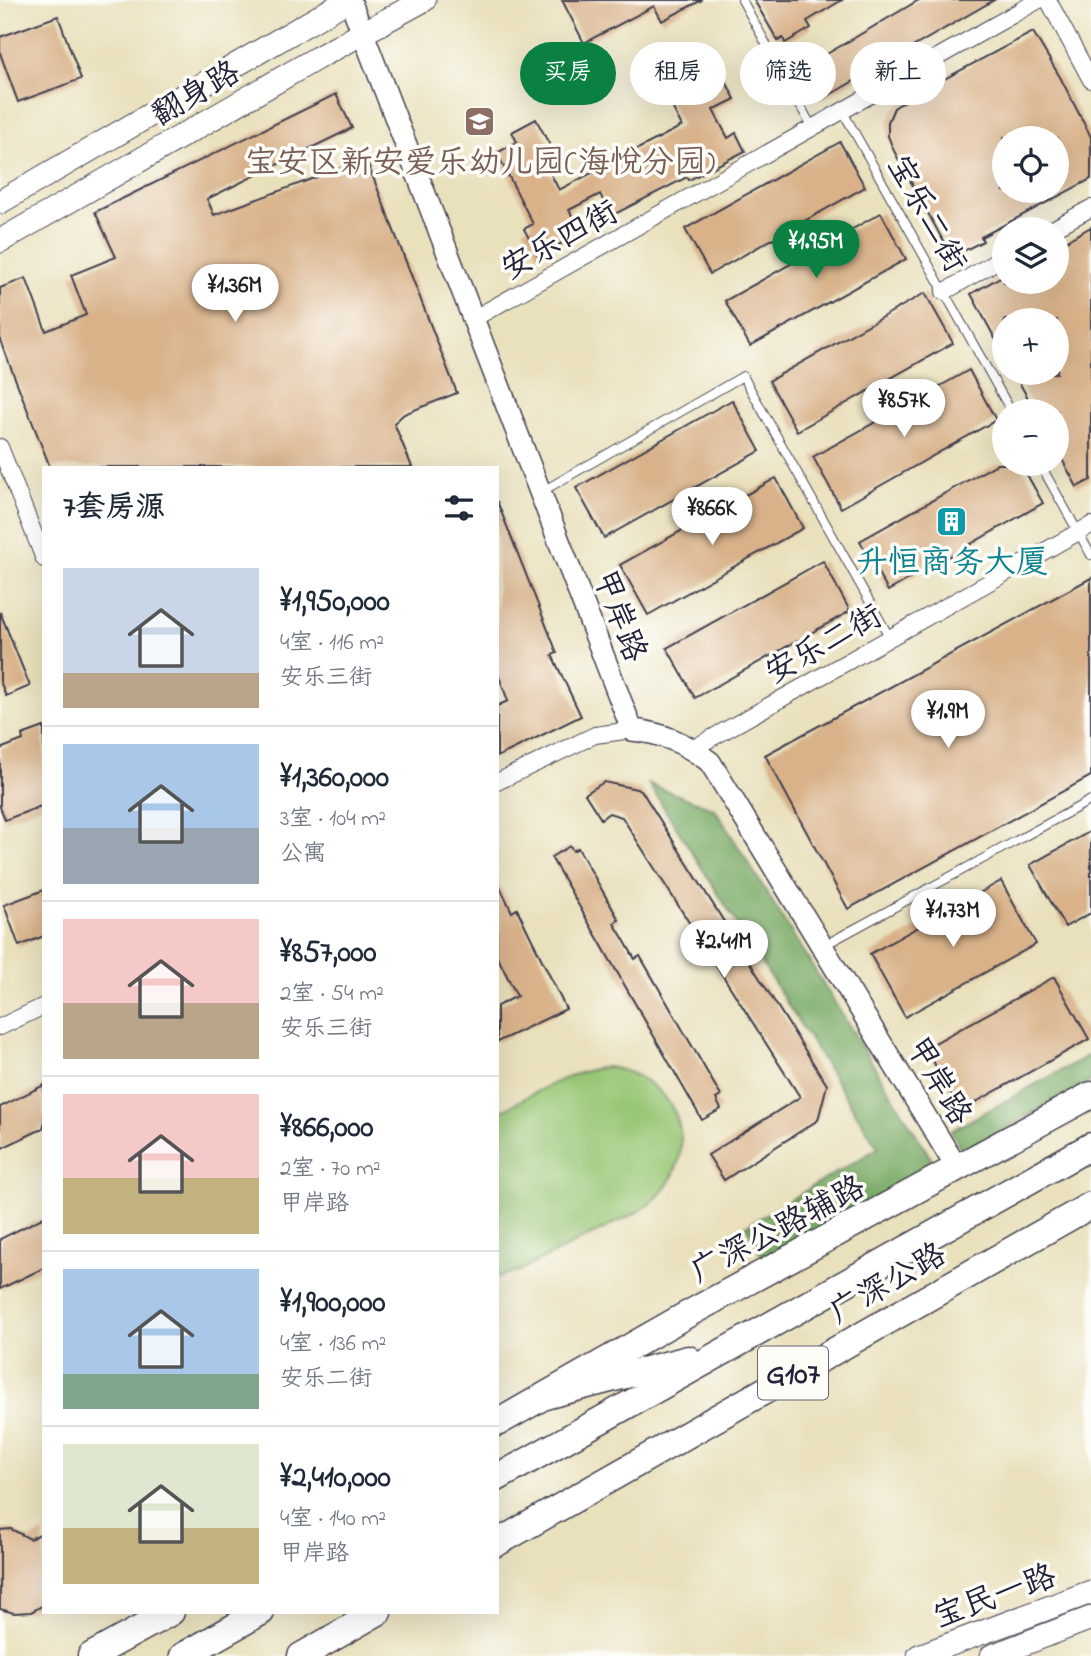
<!DOCTYPE html>
<html lang="zh">
<meta charset="utf-8">
<style>
body{margin:0;font-family:"Indie Flower","LXGW WenKai TC",sans-serif;background:#f6f6f7;color:#1f2937;height:100vh;display:flex;flex-direction:column;font-size:26px;white-space:nowrap}
*{box-sizing:border-box;margin:0}
p{font-size:23px;color:#747a83}
.icon{flex:none;width:38px;height:38px;fill:none;stroke:currentColor;stroke-width:2;stroke-linecap:round;stroke-linejoin:round}
.map{position:relative;flex:1;overflow:hidden}
.details{position:absolute;left:42px;top:466px;width:457px;height:1148px;display:flex;flex-direction:column;background:#fff;border-radius:0px;box-shadow:0 7px 28px #0002}
.details>*{flex:none}
.guide{position:absolute;left:520px;top:42px;width:466px;height:63px;display:flex;gap:14px}
.buttons{position:absolute;left:992px;top:126px;display:grid;gap:14px}
.buttons a{display:grid;place-items:center;width:77px;height:77px;border-radius:50%;background:#fff;box-shadow:0 7px 28px #0002;font-size:35px}
.price{position:absolute;translate:-50% -60px;padding:0 16px;border-radius:24px;background:#fff;color:#222;font-size:23px;line-height:46px;filter:drop-shadow(0 2px 4px #0008)}
.price::after{content:'';position:absolute;left:50%;top:42px;width:21px;height:16px;margin-left:-10px;background:inherit;clip-path:polygon(0 0,100% 0,50% 100%)}
.price.current{background:#0b8043;color:#fff}
ul{padding:0;list-style:none}
li{display:flex;align-items:center;gap:21px;height:175px;padding:0 21px}
li+li{border-top:2px solid #e0e1e3}
li span{display:grid;place-items:center;flex:none;width:196px;height:140px;border-radius:0px;color:#555}
li>.icon{margin-inline-start:auto}
span .icon{width:84px;height:84px;fill:#fffc;stroke-width:1}
li b{font-size:30px}
h2{display:flex;justify-content:space-between;align-items:center;height:84px;padding:0 21px;font-size:30px}
.pill{padding:0 24px;border-radius:32px;background:#fff;box-shadow:0 7px 28px #0002;font-size:24px;line-height:63px}
.pill.current{background:#0b8043;color:#fff}
.map>svg:first-child{display:block}
</style>
<div class="map">
<svg width="1091" height="1656" viewBox="0 0 1091 1656">
<rect width="100%" height="100%" fill="#fdfcf7"/>
<filter id="ink" filterUnits="userSpaceOnUse"><feTurbulence type="fractalNoise" baseFrequency=".0143" numOctaves="2"/><feDisplacementMap in="SourceGraphic" scale="14" xChannelSelector="R" yChannelSelector="G"/><feConvolveMatrix kernelMatrix="1 2 1 2 8 2 1 2 1" color-interpolation-filters="sRGB"/></filter>
<filter id="wash" filterUnits="userSpaceOnUse"><feTurbulence type="fractalNoise" baseFrequency=".00686" numOctaves="4" result="noise"/><feDisplacementMap in="SourceGraphic" scale="28" xChannelSelector="R" yChannelSelector="G"/><feGaussianBlur stdDeviation="1.57" result="paint"/><feColorMatrix in="noise" values="0 0 0 0 0 0 0 0 0 0 0 0 0 0 0 0 0 1.4 0 .05"/><feComposite in="paint" operator="in"/></filter>
<g filter="url(#wash)">
<rect width="100%" height="100%" fill="#e9e0bc"/>
<path fill="#98c674" stroke="#5d7458" stroke-width="2" d="M607 1067C688 1079 708 1166 640 1211L519 1271 497 1277V1113C532 1095 568 1071 607 1067Z"/>
<g fill="#7aab66" stroke="#4e6650" stroke-width="2">
<polygon points="649,784 715,809 935,1165 764,1260 746,1226 878,1148"/>
<polygon points="1091,1054 1091,1081 963,1152 951,1131"/>
</g>
<g id="blocks">
<g fill="#d9b28a" fill-rule="evenodd">
<polygon points="562,0 702,0 662,21 654,6 584,43"/>
<polygon points="754,0 842,0 807,21 811,28 785,43 783,38 778,41"/>
<polygon points="919,0 994,0 821,100 803,68"/>
<polygon points="58,16 81,79 18,102 0,53 0,37"/>
<path d="M1033 32 1060 77 1091 137V179L981 237 983 241 952 257 894 151 888 136V122L894 108 914 95ZM1004 138H1057V191H1004Z"/>
<polygon points="723,76 735,99 713,110 728,138 736,133 745,151 689,180 687,177 611,216 600,194 569,210 581,233 538,256 524,229 533,224 497,153 517,142 512,132 536,119 554,153 543,159 559,190 682,126 667,97 705,77 708,84"/>
<polygon points="336,94 352,128 207,199 214,215 366,159 457,393 404,414 394,423 412,467 50,467 0,340 0,288 26,278 46,331 86,315 71,275 116,257 95,212"/>
<polygon points="840,142 865,187 710,274 685,229"/>
<polygon points="881,213 906,259 750,346 725,301"/>
<polygon points="1091,227 1091,480 1077,487 1057,450 1057,411 1035,411 1014,373 1057,373 1057,320 1004,320 1004,355 971,294 1004,275 1004,282 1057,282 1057,246"/>
<polygon points="925,293 953,343 797,431 769,381"/>
<polygon points="969,370 996,420 841,508 813,457"/>
<polygon points="732,400 760,451 604,538 576,488"/>
<polygon points="997,464 1021,464 1043,503 888,591 860,541"/>
<polygon points="776,478 803,528 648,615 620,565"/>
<polygon points="497,501 557,653 552,655 581,716 497,757 497,706 508,701 497,671"/>
<polygon points="823,561 850,611 695,698 667,648"/>
<polygon points="1091,578 1091,776 848,909 765,755"/>
<polygon points="0,612 30,686 6,696 0,681"/>
<polygon points="44,727 44,805 5,820 0,807 0,749 23,740 22,735"/>
<polygon points="604,782 641,790 827,1085 818,1120 724,1180 708,1155 800,1097 622,817 609,813 601,819 585,794"/>
<polygon points="1091,831 1091,913 1065,927 1030,865"/>
<polygon points="570,846 573,851 578,848 619,920 614,923 623,938 635,959 640,956 721,1096 716,1099 721,1109 702,1120 551,857"/>
<polygon points="497,881 512,912 517,909 566,1009 497,1042 497,1006 517,996 497,956"/>
<polygon points="1001,881 1036,944 905,1017 870,954"/>
<polygon points="44,890 44,936 19,946 4,905"/>
<polygon points="1054,977 1089,1039 960,1111 926,1048"/>
<polygon points="44,1085 44,1128 0,1149 0,1107"/>
<polygon points="44,1217 44,1268 0,1289 0,1239"/>
<polygon points="11,1529 30,1539 44,1532 44,1605 31,1612 14,1613 0,1609 0,1530"/>
</g>
</g>
</g>
<g filter="url(#ink)">
<use href="#blocks" fill-opacity="0" stroke="#403e4e" stroke-width="2"/>
<g fill="none" stroke-linecap="round" stroke-linejoin="round">
<defs>
<g id="service">
<polyline points="742,0 813,129"/>
<polyline points="843,112 1011,411"/>
<polyline points="1040,464 1091,555"/>
<polyline points="541,492 743,376 890,638"/>
<polyline points="823,946 1091,800"/>
</g>
<g id="minor">
<polyline points="1048,0 1091,80"/>
<polyline points="1053,229 1091,208"/>
<polyline points="944,292 1004,257"/>
<polyline points="473,319 1039,0"/>
<polyline points="0,447 44,559"/>
<polyline points="692,749 1091,525"/>
<polyline points="497,782 595,735 632,730"/>
<polyline points="0,1027 44,1006"/>
</g>
<path id="tertiary" d="M350 0 632 730C663 733 685 743 710 762L957 1168"/>
<g id="secondary">
<polyline points="0,202 348,0"/>
<polyline points="0,241 317,58 424,0"/>
<polyline points="919,1656 1091,1592"/>
<polyline points="992,1656 1091,1618"/>
</g>
<g id="primary">
<polyline points="497,1423 688,1314 1091,1095"/>
<polyline points="91,1656 171,1612"/>
</g>
<g id="trunk">
<polyline points="545,1396 688,1359"/>
<polyline points="497,1478 1091,1146"/>
<polyline points="497,1543 1091,1205"/>
<polyline points="183,1656 261,1612"/>
<polyline points="301,1656 378,1612"/>
</g>
</defs>
<use href="#service" stroke="#403e4e" stroke-width="10"/>
<use href="#minor" stroke="#403e4e" stroke-width="18"/>
<use href="#tertiary" stroke="#403e4e" stroke-width="24"/>
<use href="#secondary" stroke="#403e4e" stroke-width="25"/>
<use href="#primary" stroke="#403e4e" stroke-width="29"/>
<use href="#trunk" stroke="#403e4e" stroke-width="29"/>
<use href="#service" stroke="#fff" stroke-width="8"/>
<use href="#minor" stroke="#fff" stroke-width="16"/>
<use href="#tertiary" stroke="#fff" stroke-width="21"/>
<use href="#secondary" stroke="#fff" stroke-width="23"/>
<use href="#primary" stroke="#fff" stroke-width="26"/>
<use href="#trunk" stroke="#fff" stroke-width="26"/>
</g>
</g>
<defs>
<symbol id="school-square" viewBox="-11 -11 22 22"><rect x="-9" y="-9" width="18" height="18" rx="4" fill="#8d6e63" stroke="#fdfcf7"/><path d="M0-5L7-2L0 1L-7-2ZM-4 1L0 2.5L4 1V4Q0 6-4 4Z" fill="#fff"/></symbol>
<symbol id="building-square" viewBox="-11 -11 22 22"><rect x="-9" y="-9" width="18" height="18" rx="4" fill="#0f9aa8" stroke="#fdfcf7"/><path d="M-4-6H4V6H1V3H-1V6H-4ZM-2.5-4.3h1.7v1.8h-1.7ZM.8-4.3h1.7v1.8H.8ZM-2.5-1h1.7V.8h-1.7ZM.8-1h1.7V.8H.8Z" fill="#fff"/></symbol>
</defs>
<g fill-rule="evenodd">
<use href="#school-square" x="462" y="104" width="35" height="35"/>
<use href="#building-square" x="934" y="504" width="35" height="35"/>
</g>
<g text-anchor="middle" stroke-width="7" stroke-linejoin="round" paint-order="stroke">
<rect fill="#fdfcf7" stroke="#646373" stroke-width="2" x="758" y="1346.5" width="70" height="53" rx="5"/>
<g font-size="30" font-weight="bold" fill="#22223b">
<text x="793" y="1383">G107</text>
</g>
<g font-size="32" fill="#22223b" stroke="#fdfcf7">
<text transform="translate(195 92) rotate(-30)" y="11">翻身路</text>
<text transform="translate(928 213) rotate(61)" y="11">宝乐二街</text>
<text transform="translate(559 239) rotate(-29)" y="11">安乐四街</text>
<text transform="translate(621 615) rotate(69)" y="11">甲岸路</text>
<text transform="translate(823 643) rotate(-29)" y="11">安乐二街</text>
<text transform="translate(940 1080) rotate(59)" y="11">甲岸路</text>
<text transform="translate(777 1228) rotate(-28)" y="11">广深公路辅路</text>
<text transform="translate(887 1282) rotate(-30)" y="11">广深公路</text>
<text transform="translate(994 1595) rotate(-20)" y="11">宝民一路</text>
</g>
<g font-size="32" fill="#785e54" stroke="#fdfcf7">
<text x="480" y="172">宝安区新安爱乐幼儿园(海悦分园)</text>
</g>
<g font-size="32" fill="#0d838f" stroke="#fdfcf7">
<text x="952" y="572">升恒商务大厦</text>
</g>
</g>
</svg>
<div class="buttons">
<a><svg class="icon" aria-label="locate" viewBox="0 0 24 24"><circle cx="12" cy="12" r="6"/><path d="M12 2v4M12 18v4M2 12h4M18 12h4"/></svg></a>
<a><svg class="icon" aria-label="layers" viewBox="0 0 24 24"><path d="M12 4l9 5-9 5-9-5zM3 14l9 5 9-5"/></svg></a>
<a>+</a>
<a>−</a>
</div>
<b class="price current" style="left:816px;top:280px">¥1.95M</b>
<b class="price" style="left:235px;top:324px">¥1.36M</b>
<b class="price" style="left:904px;top:439px">¥857K</b>
<b class="price" style="left:712px;top:547px">¥866K</b>
<b class="price" style="left:948px;top:750px">¥1.9M</b>
<b class="price" style="left:953px;top:949px">¥1.73M</b>
<b class="price" style="left:724px;top:980px">¥2.41M</b>
<div class="guide">
<a class="pill current">买房</a>
<a class="pill">租房</a>
<a class="pill">筛选</a>
<a class="pill">新上</a>
</div>
<section class="details">
<h2>7套房源<svg class="icon" aria-label="filters" viewBox="0 0 24 24"><path d="M4 7h16M4 17h16"/><circle cx="9" cy="7" r="2"/><circle cx="15" cy="17" r="2"/></svg></h2>
<ul>
<li><span style="background:linear-gradient(#c9d6e8 75%,#b9a48a 0)"><svg class="icon" aria-label="home" viewBox="0 0 24 24"><path d="M3 11l9-7 9 7M6 9v11h12V9"/></svg></span><div><b>¥1,950,000</b><p>4室 · 116 m²</p><p>安乐三街</p></div></li>
<li><span style="background:linear-gradient(#a9c7e8 60%,#9aa5b1 0)"><svg class="icon" aria-label="home" viewBox="0 0 24 24"><path d="M3 11l9-7 9 7M6 9v11h12V9"/></svg></span><div><b>¥1,360,000</b><p>3室 · 104 m²</p><p>公寓</p></div></li>
<li><span style="background:linear-gradient(#f6c9c9 60%,#b9a48a 0)"><svg class="icon" aria-label="home" viewBox="0 0 24 24"><path d="M3 11l9-7 9 7M6 9v11h12V9"/></svg></span><div><b>¥857,000</b><p>2室 · 54 m²</p><p>安乐三街</p></div></li>
<li><span style="background:linear-gradient(#f6c9c9 60%,#c2b280 0)"><svg class="icon" aria-label="home" viewBox="0 0 24 24"><path d="M3 11l9-7 9 7M6 9v11h12V9"/></svg></span><div><b>¥866,000</b><p>2室 · 70 m²</p><p>甲岸路</p></div></li>
<li><span style="background:linear-gradient(#a9c7e8 75%,#7fa58c 0)"><svg class="icon" aria-label="home" viewBox="0 0 24 24"><path d="M3 11l9-7 9 7M6 9v11h12V9"/></svg></span><div><b>¥1,900,000</b><p>4室 · 136 m²</p><p>安乐二街</p></div></li>
<li><span style="background:linear-gradient(#dfe7d0 60%,#c2b280 0)"><svg class="icon" aria-label="home" viewBox="0 0 24 24"><path d="M3 11l9-7 9 7M6 9v11h12V9"/></svg></span><div><b>¥2,410,000</b><p>4室 · 140 m²</p><p>甲岸路</p></div></li>
</ul>
</section>
</div>
